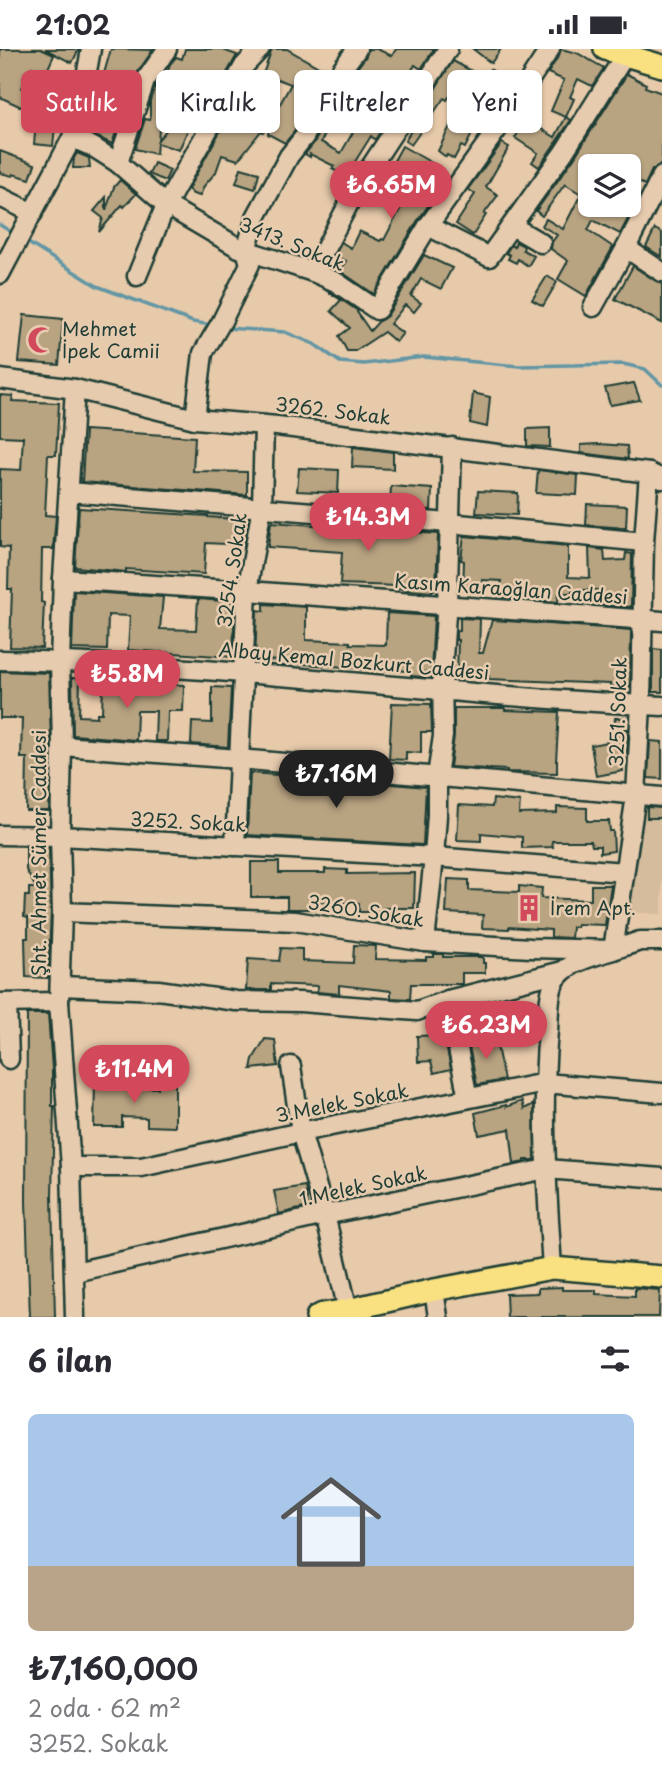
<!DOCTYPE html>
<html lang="tr">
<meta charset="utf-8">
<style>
body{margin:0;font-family:"Playpen Sans",sans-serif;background:#f7f7f7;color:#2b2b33;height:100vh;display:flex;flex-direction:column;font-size:26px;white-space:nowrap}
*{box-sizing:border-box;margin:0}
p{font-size:23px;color:#7c7c81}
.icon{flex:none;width:38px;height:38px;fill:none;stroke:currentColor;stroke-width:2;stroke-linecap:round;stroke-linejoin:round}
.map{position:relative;height:1268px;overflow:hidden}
.sheet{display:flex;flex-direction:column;background:#fff;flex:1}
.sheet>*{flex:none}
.hud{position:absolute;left:21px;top:21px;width:621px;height:63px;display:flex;gap:14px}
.buttons{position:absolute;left:578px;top:105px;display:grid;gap:14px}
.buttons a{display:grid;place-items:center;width:63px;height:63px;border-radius:10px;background:#fff;box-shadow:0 2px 5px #0004;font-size:35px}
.price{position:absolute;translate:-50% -60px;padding:0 16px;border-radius:24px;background:#d1495b;color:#fff;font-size:23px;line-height:46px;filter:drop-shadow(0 2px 4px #0008)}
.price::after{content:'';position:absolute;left:50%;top:42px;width:21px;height:16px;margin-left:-10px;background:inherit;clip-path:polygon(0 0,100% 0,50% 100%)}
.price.active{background:#222;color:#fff}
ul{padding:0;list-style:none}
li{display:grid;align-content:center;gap:14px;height:371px;padding:0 28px}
li span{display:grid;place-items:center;height:217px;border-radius:10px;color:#555}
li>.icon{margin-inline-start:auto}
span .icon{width:126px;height:126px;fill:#fffc;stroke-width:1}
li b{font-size:30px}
h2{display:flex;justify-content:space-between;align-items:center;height:84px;padding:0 28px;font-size:30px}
.tag{padding:0 24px;border-radius:10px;background:#fff;box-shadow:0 2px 5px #0004;font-size:24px;line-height:63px}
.tag.active{background:#d1495b;color:#fff}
.status{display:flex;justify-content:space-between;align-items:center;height:49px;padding:0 35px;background:#fff;direction:ltr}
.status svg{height:19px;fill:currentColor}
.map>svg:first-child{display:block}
</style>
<div class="status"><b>21:02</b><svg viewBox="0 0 49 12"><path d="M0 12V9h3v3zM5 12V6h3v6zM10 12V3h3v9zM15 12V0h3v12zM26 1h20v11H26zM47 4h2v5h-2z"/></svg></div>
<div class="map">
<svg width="662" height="1268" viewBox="0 0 662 1268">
<rect width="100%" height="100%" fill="#e7caaa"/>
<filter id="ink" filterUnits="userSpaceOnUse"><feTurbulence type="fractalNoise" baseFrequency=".0143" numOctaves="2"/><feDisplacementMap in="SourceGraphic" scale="14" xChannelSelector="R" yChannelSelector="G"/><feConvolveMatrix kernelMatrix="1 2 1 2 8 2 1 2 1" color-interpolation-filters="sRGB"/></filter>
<g filter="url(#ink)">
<polygon fill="#d5bc9c" points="643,749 662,750 662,865 624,863"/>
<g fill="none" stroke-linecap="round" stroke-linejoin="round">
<g stroke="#6296a5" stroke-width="3.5">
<polyline points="0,176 16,186"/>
<polyline points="25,192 97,237 193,273 211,276"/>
<polyline points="226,279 285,283 314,295 340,313 364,315 424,308 519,317 623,315 645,320 662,336"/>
</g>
</g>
<g fill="#b9a482" stroke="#1f3d34" stroke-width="2" fill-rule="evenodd">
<polygon points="0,0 41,0 54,6 46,24 32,18 22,39 51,48 44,72 28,68 30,62 0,48"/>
<polygon points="45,0 79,0 72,14"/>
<polygon points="111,0 153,1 135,27 112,95 87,83 94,48 97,49"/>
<path d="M185 0H220L237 6 205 63 197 60 179 101 157 94 156 105 135 100 145 70 150 71V52L155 37 162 27 166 28 170 15 176 8 182 10ZM162 52 186 58 158 91Z"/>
<polygon points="272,0 287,0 327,23 295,82 285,94 268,85 270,74 263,83 261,82 238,111 222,106 216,123 204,137 200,147 193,145 188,140 238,50 246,40 264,47 280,55 291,35 263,25"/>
<path d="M368 0H377L392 7 396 0H434L421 20 415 16 396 47 401 50 375 91 371 87 351 119 353 121 347 129 337 124 338 123 332 120 334 117 310 105V108L305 105 314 94 352 26 366 7ZM338 59 360 71 341 104 321 93Z"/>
<polygon points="473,0 501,0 491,14"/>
<polygon points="561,0 577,4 604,19 592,37 578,30 570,48 574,50 566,68 551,62 564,31 548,24 559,6"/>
<polygon points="453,12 477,25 473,34 476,36 464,57 449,48 447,51 444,49 411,96 405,92 433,43"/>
<polygon points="490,20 508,32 502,41 482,32"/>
<polygon points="627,25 646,35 645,38 662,44 662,112 660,116 652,121 645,136 636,132 628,146 628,117 590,117 590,156 616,156 631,164 620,185 593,171 588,181 613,198 586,247 558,230 568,212 551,200 552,193 557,186 542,177 546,170 563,180 581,145 565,135 542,167 536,162 574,109"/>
<polygon points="57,40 71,44 67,59 53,55"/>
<polygon points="464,62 476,68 470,79 474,81 465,99 461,97 454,110 447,106 446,108 438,102 451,75 456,77"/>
<polygon points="566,68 571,71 539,118 532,113 538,104 515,89 526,71 555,88"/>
<polygon points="36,75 55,77 53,97 34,95"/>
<polygon points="502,94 509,98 486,138 498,146 484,165 486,166 473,186 456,175 475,145 468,140"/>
<polygon points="402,97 439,118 428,134 439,142 418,171 374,245 340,222 346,212 335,207 341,193 351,199 359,182 380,192 382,190 384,191 407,147 377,132 377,128 385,116 390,119"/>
<polygon points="0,102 35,115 30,130 13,125 13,127 0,124"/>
<polygon points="77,104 89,109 90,119 73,119 74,109"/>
<polygon points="154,114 170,121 165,132 149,125"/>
<polygon points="241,119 259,124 255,140 236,134"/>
<polygon points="120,131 136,145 124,158 122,156 99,183 103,169 94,162 106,148 106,161 114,138"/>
<polygon points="655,180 662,184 662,208 646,198"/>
<polygon points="516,193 524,197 523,201 534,207 528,217 518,210 516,214 508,210 510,206 506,204 511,196 514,198"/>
<polygon points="424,206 452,219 441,240 421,230 411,247 421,254 414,263 405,256 390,275 403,284 396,293 384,283 355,302 347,302 339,287 350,279 331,262 341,251 322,239 330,243 358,262 357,263 370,282 379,272 387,267"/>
<polygon points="633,217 656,232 662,234 662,274 615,250"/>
<polygon points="547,227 557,233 543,257 532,251"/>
<polygon points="24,266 63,270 59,316 19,313"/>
<polygon points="634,334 640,351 610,356 605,339"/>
<polygon points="473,344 490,348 487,378 470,374"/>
<polygon points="0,346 13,347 12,352 59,354 56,406 48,406 45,466 56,467 53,500 42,500 41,553 44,554 42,599 10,598 12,540 8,540 9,499 0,498 0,420 21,421 23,388 0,387"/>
<polygon points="550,379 550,398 527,397 527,380"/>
<polygon points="85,381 195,388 193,422 247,423 247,446 82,433"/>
<polygon points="599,395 627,397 628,410 581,404 581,396"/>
<polygon points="353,398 393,403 393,420 352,418"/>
<polygon points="299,419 339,421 338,444 297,442"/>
<polygon points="538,421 578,426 577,446 536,444"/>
<polygon points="391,437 432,440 431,461 390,458"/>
<polygon points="478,442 518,444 517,466 476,464"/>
<polygon points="587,455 627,457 626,479 586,476"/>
<polygon points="79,459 208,467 208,468 248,471 244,496 206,494 204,525 126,520 126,523 107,521 75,518"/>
<polygon points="271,473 438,485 436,541 432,541 432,543 407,541 398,539 398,537 340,535 342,503 268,498"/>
<polygon points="464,487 568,497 568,528 590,529 589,499 604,501 605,512 625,511 626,504 632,505 631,558 597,556 598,541 572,541 572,544 559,544 558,553 533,551 534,547 522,549 514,547 513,549 498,547 502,532 482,531 481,542 463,541 464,512 461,511"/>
<polygon points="74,542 163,548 160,580 196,581 198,550 235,553 233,608 128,601 130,567 108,566 107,601 72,600"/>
<polygon points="264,555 306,558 306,591 350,593 350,595 386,596 387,564 434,567 431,623 424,623 424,628 411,627 411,622 359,620 359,619 289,614 289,612 255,611 257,561 264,562"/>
<polygon points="460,569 480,570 479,604 483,604 492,571 631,581 630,639 610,637 610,635 489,630 489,627 457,627 458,591 456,591 456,582 460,582"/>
<polygon points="653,600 662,601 662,643 653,643"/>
<polygon points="0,622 49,624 51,697 49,762 26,762 27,709 21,709 22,669 0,669"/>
<polygon points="72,629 80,629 79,667 97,668 97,664 102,664 103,632 115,633 114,635 184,636 183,662 168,662 167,692 155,692 156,662 137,662 136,691 73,686"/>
<polygon points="212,638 231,639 228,698 191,695 192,673 212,674"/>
<polygon points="392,654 431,655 432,683 421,683 421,704 406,703 406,711 389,710"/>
<polygon points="454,659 505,659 505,661 559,663 556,712 557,712 557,724 507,723 507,721 450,718 454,687"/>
<polygon points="615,669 625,669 624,680 628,680 627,705 620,705 623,722 596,727 591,696 613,692"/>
<polygon points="650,692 662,693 662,730 648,729"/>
<polygon points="250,724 333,730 334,732 369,733 426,738 423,796 247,786"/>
<polygon points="493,750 520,753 519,765 557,764 557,758 587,759 587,772 609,772 610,782 613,782 614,802 600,804 600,797 592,797 591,792 552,792 553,798 522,799 522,788 481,784 481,792 457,791 459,756 492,758"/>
<polygon points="647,758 662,759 662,769 647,769"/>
<polygon points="26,798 49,798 51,863 48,929 26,928 25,889 28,889 28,869 24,868 25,847 29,847 29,839 36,839 26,821"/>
<polygon points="251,813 279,813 279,824 325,824 325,820 347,821 347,825 415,824 414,859 383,859 383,863 359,863 359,854 315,853 315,860 287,860 287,848 251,848"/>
<polygon points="448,830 469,831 469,841 519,843 519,837 542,839 541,849 591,851 591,836 611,836 605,876 577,875 577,878 572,878 571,889 551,888 551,881 509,878 509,880 482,879 483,866 446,864"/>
<polygon points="354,896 376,897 375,910 426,911 426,908 434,908 434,905 443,905 443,908 480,908 483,909 483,914 485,914 485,924 462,924 462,935 411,935 410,950 391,949 391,942 339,936 339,945 317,943 318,937 271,935 271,941 246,941 248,910 279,912 281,899 302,900 302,912 353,914"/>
<polygon points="27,965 48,965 52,1020 52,1057 54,1057 52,1147 55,1268 30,1268 26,1153"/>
<polygon points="440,986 444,986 451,1020 434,1024 431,1012 418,1013 417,987"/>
<polygon points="495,988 504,1031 477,1036 468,993"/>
<polygon points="265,990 275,991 278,1017 251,1020 253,1010"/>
<polygon points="95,1034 112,1034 112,1038 158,1039 158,1035 175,1035 175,1078 147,1077 147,1069 122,1068 122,1078 94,1078"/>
<polygon points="522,1052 524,1060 534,1055 535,1111 525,1111 525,1113 514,1115 510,1080 479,1086 475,1064 506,1056 506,1058"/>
<polygon points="305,1137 308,1158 279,1165 274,1142"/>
<polygon points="562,1238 562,1241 596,1241 596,1245 635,1247 635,1239 660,1241 659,1268 507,1268 506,1245 538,1244 538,1239"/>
</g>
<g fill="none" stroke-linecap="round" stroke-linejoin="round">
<defs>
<g id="minor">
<polyline points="72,89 93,98 118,114 166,156 239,199 313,223 336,233 377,261 428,177 496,82 550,0"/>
<polyline points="118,114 145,32 167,0"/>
<polyline points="0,148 33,164"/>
<polyline points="428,177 489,208 564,103 625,6"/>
<polyline points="512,177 541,194"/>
<polyline points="626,199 662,223"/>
<polyline points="313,223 358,137 448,0"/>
<polyline points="0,225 72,89 82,50 91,0"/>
<polyline points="137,227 166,156 244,17 260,0"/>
<polyline points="593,258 626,199 662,127"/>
<polyline points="0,330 75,340 195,370 277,377 649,424 662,430"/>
<polyline points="195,370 203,304 222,272 250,215 246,201 256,168 289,107 304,88 342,20 357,0"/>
<polyline points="69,443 449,474 644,493"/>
<polyline points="63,530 247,542 662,572"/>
<path d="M0 611C147 614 293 628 440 641 514 648 588 653 662 657"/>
<polyline points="62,697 239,710 662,748"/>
<polyline points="0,786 60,787 434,808 624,823"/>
<polyline points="235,797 247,542 262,458 264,376"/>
<polyline points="62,863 295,872 425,893 531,899 613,901 640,892 662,892"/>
<polyline points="425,893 434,808 437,766 437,727 443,687 442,624 448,536 452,398"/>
<polyline points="60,937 158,941 236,952 300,953 417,962 448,951 563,922"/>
<polyline points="448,951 468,1049"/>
<polyline points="0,954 59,953"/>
<polyline points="7,954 9,1010"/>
<polyline points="291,1017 301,1083 325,1166 348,1261"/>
<polyline points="71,1118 141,1118 301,1083 545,1034 662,1044"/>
<path d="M552 1219C547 1140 541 1061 548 982 549 967 548 948 554 934 564 913 592 908 613 901L636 746 641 656 644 493 649 424"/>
<polyline points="75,1223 325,1166 546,1120 662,1129"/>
<polyline points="434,1241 438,1268"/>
<polyline points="75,1268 71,1118 59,953 62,863 60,787 62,697 60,612 63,530 75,340"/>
</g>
<g id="major">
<polyline points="605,0 662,17"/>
<polyline points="317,1268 323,1265 348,1261 434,1241 552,1219 662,1228"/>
</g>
</defs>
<use href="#minor" stroke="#1f3d34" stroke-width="23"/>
<use href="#major" stroke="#1f3d34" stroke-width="26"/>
<use href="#minor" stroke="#e7cbae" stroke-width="18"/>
<use href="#major" stroke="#f9e181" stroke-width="21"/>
</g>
</g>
<defs>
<symbol id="mosque-bare" viewBox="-9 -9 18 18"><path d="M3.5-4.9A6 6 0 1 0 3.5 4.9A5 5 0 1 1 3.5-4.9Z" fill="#d1495b" stroke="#e7cbae" stroke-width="2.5" paint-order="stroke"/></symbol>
<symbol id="building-bare" viewBox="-9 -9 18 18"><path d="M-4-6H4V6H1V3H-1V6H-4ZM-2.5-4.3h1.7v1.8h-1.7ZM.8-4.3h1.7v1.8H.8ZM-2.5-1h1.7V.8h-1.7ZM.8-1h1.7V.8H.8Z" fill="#d1495b" stroke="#e7cbae" stroke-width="2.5" paint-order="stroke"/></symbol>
</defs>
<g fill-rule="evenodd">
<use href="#mosque-bare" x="22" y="272" width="38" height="38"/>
<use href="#building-bare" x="510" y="840" width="38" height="38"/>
</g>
<g text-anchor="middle" stroke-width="5" stroke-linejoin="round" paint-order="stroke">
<g font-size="19" fill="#1f3d34" stroke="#e7cbae">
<text transform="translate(292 195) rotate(22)" y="7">3413. Sokak</text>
<text transform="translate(333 362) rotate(7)" y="7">3262. Sokak</text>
<text transform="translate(232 521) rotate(-82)" y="7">3254. Sokak</text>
<text transform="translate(511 540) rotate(4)" y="7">Kasım Karaoğlan Caddesi</text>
<text transform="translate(354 612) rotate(5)" y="7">Albay Kemal Bozkurt Caddesi</text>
<text transform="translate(618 663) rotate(-88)" y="7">3251. Sokak</text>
<text transform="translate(188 773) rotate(3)" y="7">3252. Sokak</text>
<text transform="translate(39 804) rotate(-90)" y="7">Şht. Ahmet Sümer Caddesi</text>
<text transform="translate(366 862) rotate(9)" y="7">3260. Sokak</text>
<text transform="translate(342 1054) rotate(-11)" y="7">3.Melek Sokak</text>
<text transform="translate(363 1137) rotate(-12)" y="7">1.Melek Sokak</text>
</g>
<g font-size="19" fill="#1f3d34" stroke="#e7cbae" text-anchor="start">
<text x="62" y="287">Mehmet<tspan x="62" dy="22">İpek Camii</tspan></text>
<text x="550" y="866">İrem Apt.</text>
</g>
</g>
</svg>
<div class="buttons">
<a><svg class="icon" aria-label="layers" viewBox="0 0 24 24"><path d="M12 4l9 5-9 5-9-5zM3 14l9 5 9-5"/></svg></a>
</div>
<b class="price" style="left:391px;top:172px">₺6.65M</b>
<b class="price" style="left:368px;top:504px">₺14.3M</b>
<b class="price" style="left:127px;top:661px">₺5.8M</b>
<b class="price active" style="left:336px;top:761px">₺7.16M</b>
<b class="price" style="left:486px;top:1012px">₺6.23M</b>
<b class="price" style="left:134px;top:1056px">₺11.4M</b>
<div class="hud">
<a class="tag active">Satılık</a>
<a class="tag">Kiralık</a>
<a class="tag">Filtreler</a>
<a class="tag">Yeni</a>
</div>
</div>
<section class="sheet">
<h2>6 ilan<svg class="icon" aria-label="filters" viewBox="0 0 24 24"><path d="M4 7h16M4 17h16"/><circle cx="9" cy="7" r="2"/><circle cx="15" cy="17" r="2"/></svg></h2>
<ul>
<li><span style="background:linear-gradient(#a9c7e8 70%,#b9a48a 0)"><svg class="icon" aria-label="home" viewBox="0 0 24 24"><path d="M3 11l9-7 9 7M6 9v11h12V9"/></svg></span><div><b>₺7,160,000</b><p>2 oda · 62 m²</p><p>3252. Sokak</p></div></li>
</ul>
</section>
